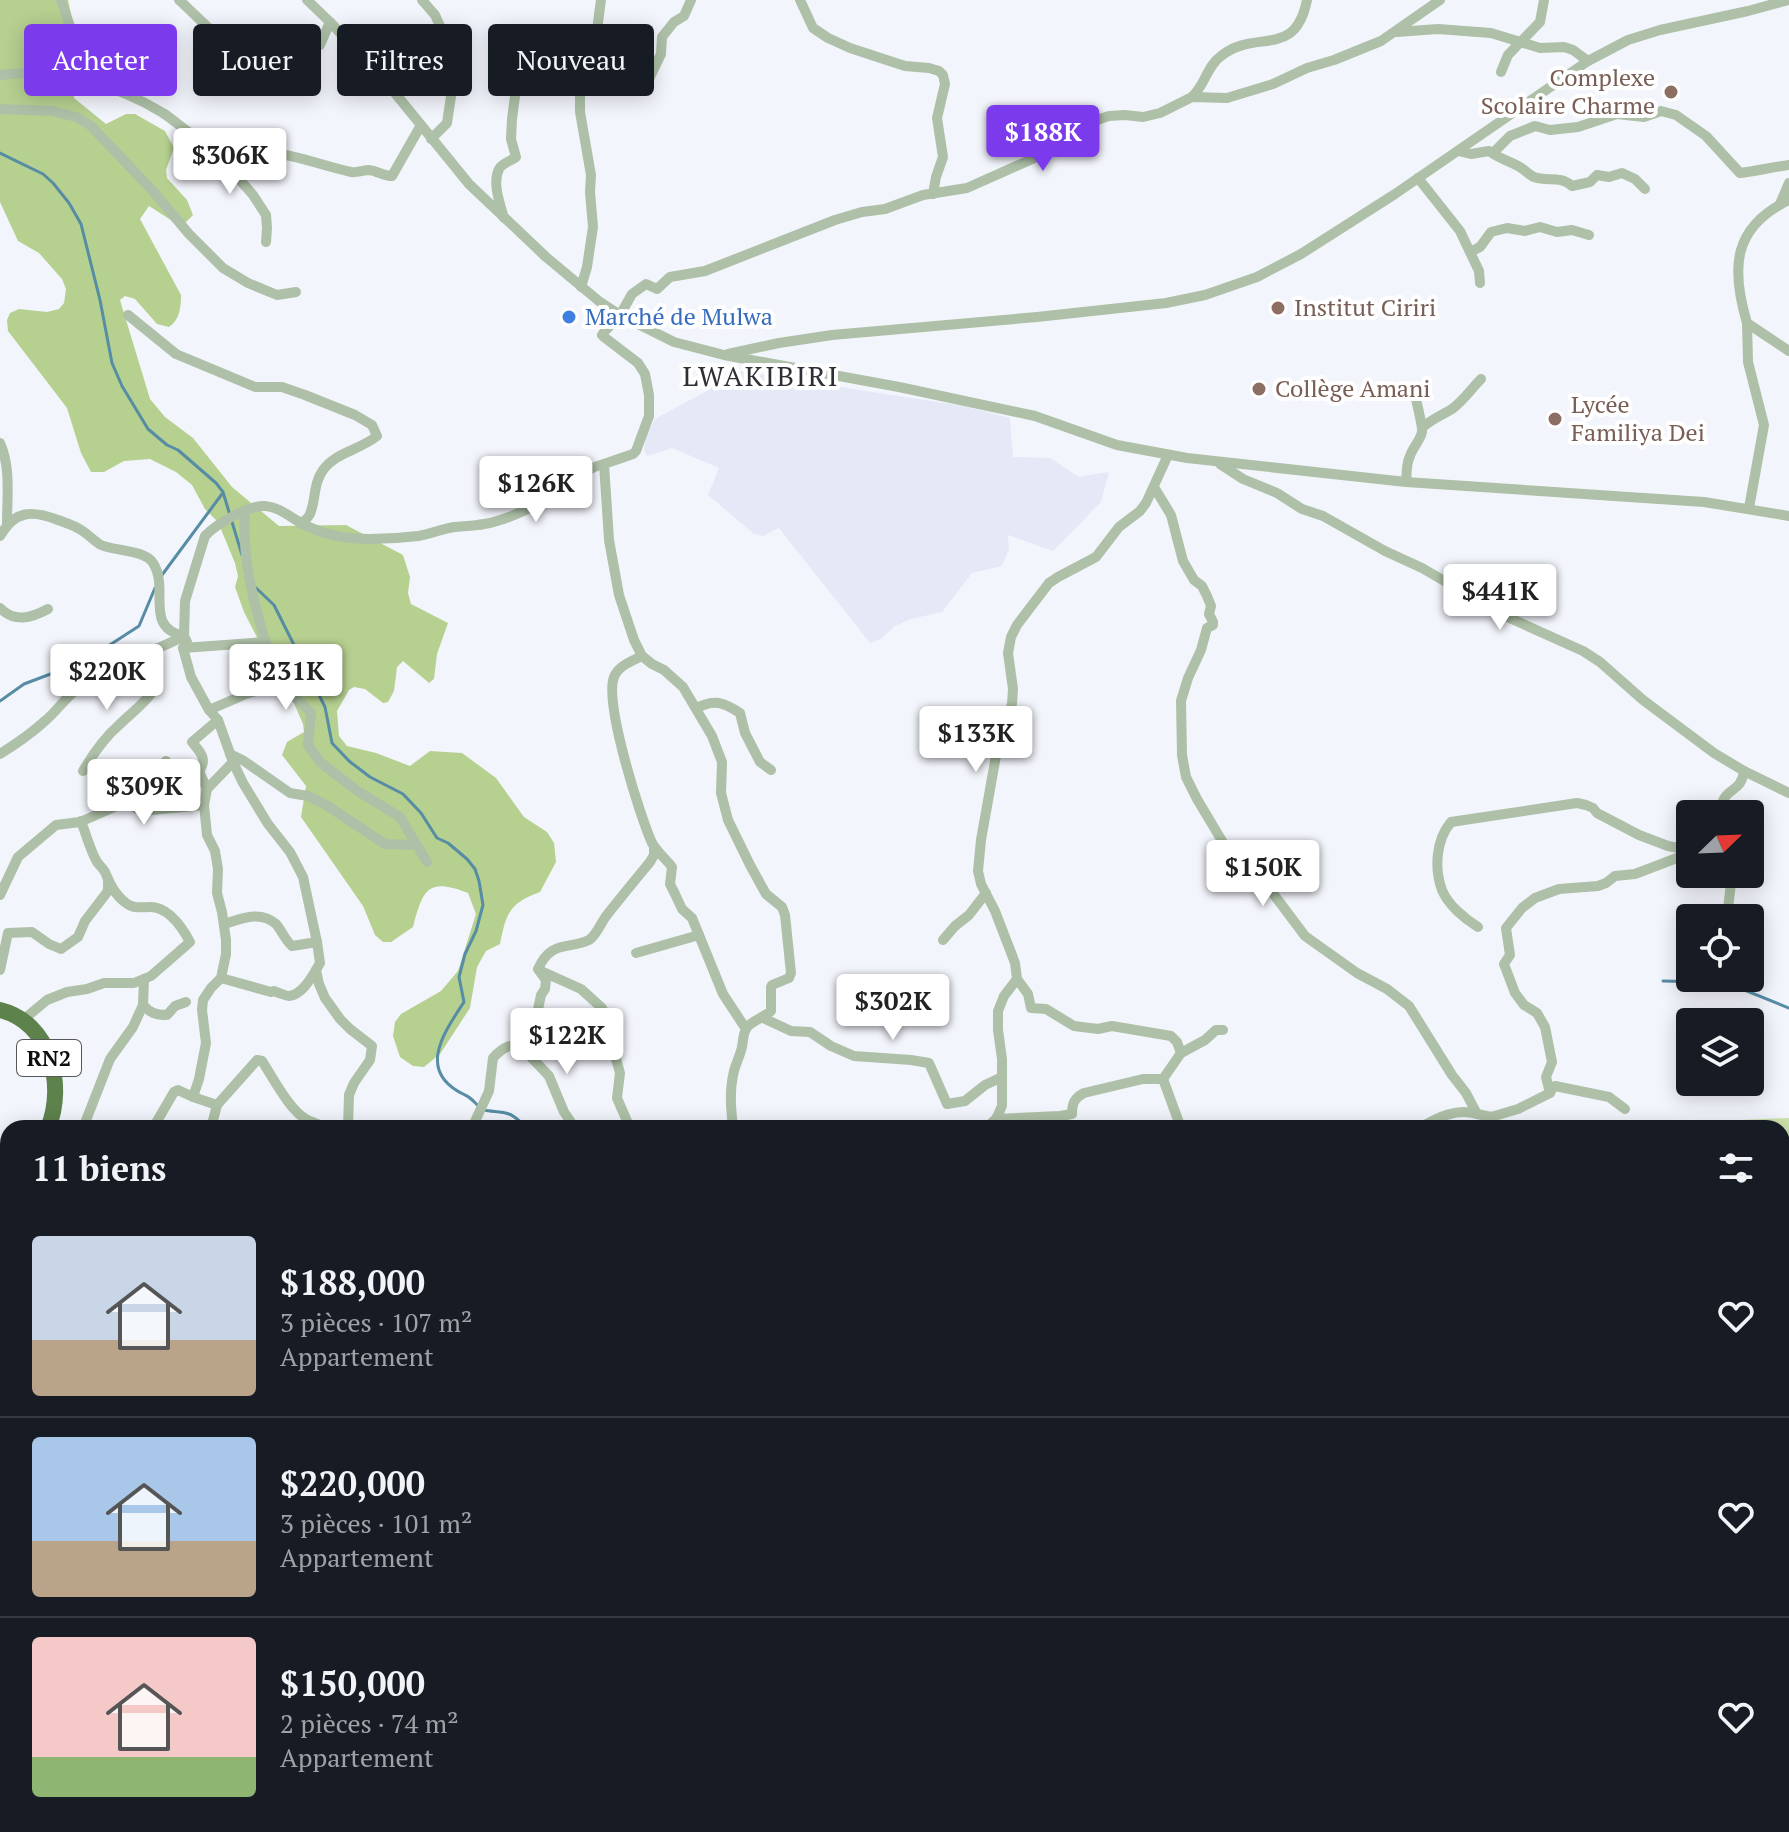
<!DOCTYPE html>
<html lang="fr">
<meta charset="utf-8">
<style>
body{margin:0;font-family:"PT Serif",serif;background:#242831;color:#f1f3f6;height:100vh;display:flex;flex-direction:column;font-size:30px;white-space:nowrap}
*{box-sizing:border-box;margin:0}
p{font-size:26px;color:#9ea1a6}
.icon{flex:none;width:44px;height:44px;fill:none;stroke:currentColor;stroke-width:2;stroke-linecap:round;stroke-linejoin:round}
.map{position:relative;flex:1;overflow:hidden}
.drawer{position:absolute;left:0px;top:1120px;width:1790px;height:712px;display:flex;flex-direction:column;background:#171b24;border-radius:24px 24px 0 0;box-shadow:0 4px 20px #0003}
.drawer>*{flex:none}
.banner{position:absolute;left:24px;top:24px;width:800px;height:72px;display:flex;gap:16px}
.needle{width:52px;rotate:67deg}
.buttons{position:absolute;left:1676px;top:800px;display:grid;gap:16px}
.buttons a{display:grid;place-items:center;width:88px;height:88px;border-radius:8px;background:#171b24;box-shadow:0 4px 20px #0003;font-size:40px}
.price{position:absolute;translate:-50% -68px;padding:0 18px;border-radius:8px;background:#fff;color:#222;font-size:26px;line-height:52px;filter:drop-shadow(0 2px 4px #0008)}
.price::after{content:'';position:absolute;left:50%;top:48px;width:24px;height:18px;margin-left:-12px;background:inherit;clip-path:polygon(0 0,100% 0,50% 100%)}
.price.selected{background:#7c3aed;color:#fff}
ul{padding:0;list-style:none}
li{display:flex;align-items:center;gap:24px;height:200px;padding:0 32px}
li+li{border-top:2px solid #363941}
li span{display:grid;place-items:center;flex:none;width:224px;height:160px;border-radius:8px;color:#555}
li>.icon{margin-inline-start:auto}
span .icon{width:96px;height:96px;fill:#fffc;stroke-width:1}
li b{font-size:34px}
h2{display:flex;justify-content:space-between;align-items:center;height:96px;padding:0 32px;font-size:34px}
.tag{padding:0 28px;border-radius:8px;background:#171b24;box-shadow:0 4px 20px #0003;font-size:28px;line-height:72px}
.tag.selected{background:#7c3aed;color:#fff}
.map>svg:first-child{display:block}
</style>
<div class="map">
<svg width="1789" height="1832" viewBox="0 0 1789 1832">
<rect width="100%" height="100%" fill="#f3f5fc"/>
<polygon fill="#e5e8f7" points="731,370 963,406 1010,418 1013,457 1050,458 1079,477 1109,472 1101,502 1053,551 1008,535 1009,549 1002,566 972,573 942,612 911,619 895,626 881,639 870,643 779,528 763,536 754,534 708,495 719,468 672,448 647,456 644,449 646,436 655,419 727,380"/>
<g fill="#cce2ad">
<polygon points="1789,1118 1789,1248 1782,1252 1782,1128 1679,1128 1716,1121"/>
<polygon points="1050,1824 1230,1824 1216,1830 1212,1826 1204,1832 1036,1832"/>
</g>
<path fill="#b6d090" d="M0 0H68L71 14 74 98 106 124 126 114H135L165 131 174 148 166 170 167 178 187 200 193 215 186 222 177 224 149 206 140 219 181 295C181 306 180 320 169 327L157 324 135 299 125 296 120 300 150 399 165 417 193 438 232 487 279 526 346 525 403 555 410 577 408 593 411 604 448 623 437 654 434 679 429 683 403 661 397 667 394 691 388 702 383 703 365 689 354 687 349 690 337 711 339 736 347 746 376 753 410 766 430 751 462 753 496 778 524 817 547 832 554 843 556 862 540 892C509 903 506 914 500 944L486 951 477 967 470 1008 440 1054 424 1067 413 1066 400 1057 393 1036 395 1022 401 1014 441 991 458 971 476 914 468 893C427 877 423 890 413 927L391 942H383L375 935 363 906 301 817 306 786 282 755 287 742 304 732 303 724 292 699 272 684 267 675 265 653 244 612 235 587 238 576 235 563 218 522 205 509 192 485 176 472 150 459 124 461 104 472H91L81 453 67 408 8 331 7 320 10 313 19 309 47 312 59 309 64 303 66 289 62 279 39 253 18 241 0 202Z"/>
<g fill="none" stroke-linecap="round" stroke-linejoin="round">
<g stroke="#578ca5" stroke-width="3">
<polyline points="0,153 43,174 53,183 69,203 81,224 100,300 112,363 122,386 148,429 167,445 178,450 216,483 223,492 242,555"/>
<polyline points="162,575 222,494"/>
<path d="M255 587 274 605 325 707 332 743 349 761 370 777 403 794 421 813 437 838 448 843 467 859 475 869 479 881 483 905 476 931 465 954 459 977 464 1002C443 1034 416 1072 465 1095 473 1098 477 1107 484 1110 492 1112 501 1111 509 1114 517 1117 521 1124 529 1128"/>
<polyline points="0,701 24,684 85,661 139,626 155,588"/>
<polyline points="1663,981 1704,982 1737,987 1789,1008"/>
<polyline points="806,1832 808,1824"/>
</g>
<g stroke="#aec0a7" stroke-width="10">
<polyline points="61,0 73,35"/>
<path d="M179 0C202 20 232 58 265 60 284 61 303 51 320 45L330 22"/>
<polyline points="307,0 330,22 386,82 469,184 546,257 600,302 620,315 674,342 724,355 899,387 1035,416 1117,445 1187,458 1406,482 1704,502 1789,516"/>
<polyline points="422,0 435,15 445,37 452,67 453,83 447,123 431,139"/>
<polyline points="800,0 813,28 828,38 850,48 905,66 929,68 939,71 943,75 945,84 937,118 943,157 936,177 933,194"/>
<polyline points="1397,32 1438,29 1491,33 1540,48 1564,47 1573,50 1588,61"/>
<path d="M594 53 595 61C603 64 613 66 620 70 632 76 633 86 649 79L661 54 662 37 674 22 684 16 691 0"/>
<polyline points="1501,72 1508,55 1540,22 1544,0"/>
<path d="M0 75C57 69 114 83 163 113 178 123 191 136 208 144 225 153 249 150 268 152 297 155 323 166 351 172 357 173 363 170 369 170 377 171 384 176 392 176L421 125"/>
<path d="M1192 97C1205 85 1207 66 1221 56 1256 28 1295 60 1307 0"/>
<polyline points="0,109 52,111 76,117 90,125 152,190 189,234 223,268 248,283 277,295 296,292"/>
<polyline points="210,146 253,195 266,215 267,228 266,242"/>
<path d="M1458 151 1471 154 1489 151C1500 159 1507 160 1518 166 1524 169 1529 175 1534 177 1548 182 1560 175 1572 186L1590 182 1597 175 1609 177 1622 173 1635 179 1645 189"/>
<path d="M1493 153 1510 136 1535 126 1550 130 1578 127 1617 114 1644 117 1661 111 1676 115 1706 136 1740 173C1757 171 1772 167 1789 165"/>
<polyline points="1418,178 1460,231 1479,271 1480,283"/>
<path d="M1789 200C1732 227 1731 269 1747 323L1789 351"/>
<polyline points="1780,204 1789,183"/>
<path d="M504 218C500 204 492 183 499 169 502 163 511 161 516 157L511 139 512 119 522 43"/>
<polyline points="1470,252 1480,247 1491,232 1507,228 1525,231 1540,227 1557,232 1572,230 1589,235"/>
<polyline points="581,287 587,267 593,227 590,192 591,175 580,112 580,94 583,79 590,66 594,52 601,0"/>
<path d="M128 315 176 354 255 387H282L305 395 355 415 372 425 377 436C360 450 336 452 323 470 313 484 316 500 310 514 309 517 303 522 301 524"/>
<polyline points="1747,323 1748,362 1764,425 1749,508"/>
<polyline points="728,354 779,343 832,335 1037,317 1166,303 1205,295 1257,277 1301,254 1395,194 1588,61 1628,40 1660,30 1748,11 1788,0"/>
<path d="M1423 427C1432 419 1442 415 1452 409 1464 400 1471 389 1481 379"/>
<path d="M0 443C11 467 7 498 7 524"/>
<polyline points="1220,464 1243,479 1277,493 1302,509 1323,516 1385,551 1422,568 1503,615 1583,651 1600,662 1643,700 1714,753 1744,771 1789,793"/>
<path d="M1406 482C1407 473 1406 464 1410 456 1413 447 1420 441 1422 432 1423 426 1415 396 1413 386"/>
<polyline points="1154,487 1171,515 1183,561 1194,580 1202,586 1207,596 1211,606 1209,614 1213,622 1213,625 1207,628 1201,650 1188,678 1181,701 1182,755 1186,777 1197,799 1228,851 1254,881 1264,884 1272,892 1305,936 1357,973 1387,989 1409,1006 1452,1075 1466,1093 1477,1114 1491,1117 1518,1109 1550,1093 1553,1087 1555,1086 1609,1097 1625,1109"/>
<path d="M245 512C241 567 259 620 274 672L281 683 311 713 308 745 320 762 356 790 400 817 427 862"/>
<path d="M0 536C15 510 32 510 58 520 66 523 74 525 81 530 88 534 94 541 101 545 115 551 145 550 153 563 170 589 143 627 184 636L187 642 183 648 191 677 209 710 218 720 233 762 243 783 268 824 290 852 303 877 317 942 320 963 316 970 319 984 325 998 340 1019 350 1029 372 1046 370 1060 354 1083 349 1095 348 1128"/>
<path d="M0 608C15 623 31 618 48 609"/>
<polyline points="183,648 266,642"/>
<path d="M642 656C632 661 618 666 614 677 604 703 640 816 652 843 657 852 666 859 672 867L670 884 675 894 682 909 692 918 723 994 746 1029"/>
<path d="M696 708C715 699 723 702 740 713L745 733 760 762 771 770"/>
<polyline points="209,710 246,694 281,683"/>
<path d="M0 754C16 744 32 733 46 720 59 709 67 695 82 685 113 663 150 654 184 636L185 601 205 536C216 524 249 505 265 506 280 507 291 518 303 524 324 535 346 539 369 539 385 539 402 538 418 536 430 534 442 529 454 527 464 526 474 526 484 524 502 521 520 513 536 505 560 492 577 471 604 464"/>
<polyline points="230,754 244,761 290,793 308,796 326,805 385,844 417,845"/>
<path d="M83 771C93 754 104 738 119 725 132 712 145 704 155 688V686L139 668 135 659"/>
<path d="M199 771C208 759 200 752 192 742L218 720"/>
<path d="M119 805 166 761C177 775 182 783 199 771L207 789"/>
<path d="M1721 814C1721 785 1741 796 1744 771"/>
<polyline points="0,895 18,857 56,825 80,822 119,805 131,805 141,811 204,805"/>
<polyline points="1727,918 1731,883 1728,874"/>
<path d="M224 924C241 919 260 910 276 924 282 931 285 940 292 946L317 942"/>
<path d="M1478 927C1465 919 1448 905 1442 890 1434 868 1436 840 1451 822L1577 803 1586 805 1593 808 1597 813 1639 835 1668 846 1690 850"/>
<polyline points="943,940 955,926 969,915 986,893"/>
<polyline points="636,953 699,935"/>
<polyline points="0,970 8,933 32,932 49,944 61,949 78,937 85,921 108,891 108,882"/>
<polyline points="541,971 581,989 602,1008 610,1025 611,1041 620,1073 617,1098 630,1128"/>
<path d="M221 978 271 992 274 991C276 992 287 996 289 996 301 995 310 980 316 970"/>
<path d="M143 1005C150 1013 156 1015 167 1015L175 1006 186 1002"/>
<polyline points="763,1018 791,1031 810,1032 831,1046 854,1056 911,1060 929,1063 947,1104 965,1101 985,1085 1002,1077"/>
<path d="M24 1019 47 1000 67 992 87 989 104 983H134L151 976 190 942C182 927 169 907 150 907 141 907 133 909 126 903 115 895 110 884 105 872 103 868 100 866 97 862 90 850 86 834 81 821"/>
<path d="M524 1046 536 1019 541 995 545 989 546 980 538 969C551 940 567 950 589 940 597 935 601 922 607 915 621 897 636 879 650 862L654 855V848"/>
<polyline points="524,1046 531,1057 549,1076 564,1112 575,1128"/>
<polyline points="1181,1053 1205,1040 1216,1030 1223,1030"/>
<polyline points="1163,1079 1181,1128"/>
<polyline points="1550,1093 1546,1077 1552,1062 1545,1027 1537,1013 1524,1005 1515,993 1504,964 1510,955 1506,928 1522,908 1535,898 1559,889 1598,886 1606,883 1615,876 1635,874 1690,853"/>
<path d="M193 1097 217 1105 257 1060 262 1061C272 1076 290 1111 306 1119 313 1123 317 1122 324 1128"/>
<path d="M996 1119 1060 1116 1072 1114C1072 1104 1074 1098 1084 1093L1143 1079H1163L1181 1053 1177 1042 1171 1036 1112 1026 1098 1029 1074 1026 1046 1009 1031 1008 1028 994 1017 979"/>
<polyline points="83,1128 110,1059 133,1027 143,1005 144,979"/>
<polyline points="153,1128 174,1092 178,1090 193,1097 199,1079 206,1043 202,1010 203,1000 211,988 221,978 226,954 226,940 222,912 217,893 218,869 215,851 207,835 204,805 207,789 233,762"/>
<polyline points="211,1128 217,1105"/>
<path d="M472 1128 489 1091 493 1058C502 1048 510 1043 524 1046"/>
<path d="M733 1128C731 1109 729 1091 734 1071 736 1063 740 1056 742 1047 743 1042 743 1034 746 1029 748 1023 764 1017 771 1011V987L772 985 789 978 791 973 785 915 782 907 766 894 750 865 728 820 721 793 722 762 712 736 683 687 664 670 652 664 642 656 634 640 619 595 609 540 604 464 633 454 636 451 649 416V395L645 374 638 363 604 337 602 335 604 332 620 315 632 294 646 284 657 289 670 277 705 271 835 220 862 212 885 209 923 195 967 188 1050 151 1094 121 1109 116 1125 115 1143 117 1160 113 1192 97 1227 98 1273 84 1307 68 1334 60 1381 41 1440 0"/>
<polyline points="986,1128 996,1119 1002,1106 1002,1059 998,1030 998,1011 1004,996 1017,979 1015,963 995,911 981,884 978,871 981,840 997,750 1012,704 1013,689 1008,653 1011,637 1017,625 1049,583 1058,577 1096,557 1119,527 1140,511 1146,503 1168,455"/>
<path d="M1420 1128C1438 1117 1457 1108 1477 1114"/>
<polyline points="0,1279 8,1284"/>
<polyline points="0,1385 8,1396"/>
<polyline points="1284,1824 1283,1827 1286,1832"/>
<polyline points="188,1832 227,1826"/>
<polyline points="472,1832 477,1824"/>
<polyline points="652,1832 653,1824"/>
</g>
<g stroke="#5d824c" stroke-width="16">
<path d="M0 1010C50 1022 66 1085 48 1128"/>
<polyline points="0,1162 8,1160"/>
</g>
</g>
<g fill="#8d6e63" stroke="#fff" stroke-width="3">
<circle cx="1671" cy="92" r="8"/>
<circle cx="1278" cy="308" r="8"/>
<circle cx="1259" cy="389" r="8"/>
<circle cx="1555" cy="419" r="8"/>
</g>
<circle fill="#3f7fe0" stroke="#fff" stroke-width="3" cx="569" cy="317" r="8"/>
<g text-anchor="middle" stroke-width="8" stroke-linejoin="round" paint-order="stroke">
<rect fill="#fff" stroke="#565658" stroke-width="2" x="17" y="1040" width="64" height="36" rx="6"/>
<g font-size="22" font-weight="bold" fill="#0e0e11">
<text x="49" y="1066">RN2</text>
</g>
<g font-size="24" fill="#785e54" stroke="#fff" text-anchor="start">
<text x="1655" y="86" text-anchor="end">Complexe<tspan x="1655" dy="28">Scolaire Charme</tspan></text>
<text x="1294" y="316">Institut Ciriri</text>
<text x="1275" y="397">Collège Amani</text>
<text x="1571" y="413">Lycée<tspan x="1571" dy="28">Familiya Dei</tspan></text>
</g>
<g font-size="24" fill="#366cbe" stroke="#fff" text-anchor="start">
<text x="585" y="325">Marché de Mulwa</text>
</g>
<g font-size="28" letter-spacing="2" fill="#2e2f34" stroke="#fff">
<text x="761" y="386">LWAKIBIRI</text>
</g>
</g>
</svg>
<div class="buttons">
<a><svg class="needle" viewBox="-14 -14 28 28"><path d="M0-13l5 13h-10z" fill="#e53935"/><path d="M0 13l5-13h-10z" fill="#9ea1a6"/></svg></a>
<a><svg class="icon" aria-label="locate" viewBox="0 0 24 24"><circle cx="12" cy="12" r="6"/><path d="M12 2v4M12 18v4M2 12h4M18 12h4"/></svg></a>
<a><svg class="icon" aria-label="layers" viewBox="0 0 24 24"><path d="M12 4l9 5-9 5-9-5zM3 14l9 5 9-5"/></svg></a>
</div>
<b class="price selected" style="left:1043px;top:173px">$188K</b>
<b class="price" style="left:230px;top:196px">$306K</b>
<b class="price" style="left:536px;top:524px">$126K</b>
<b class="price" style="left:1500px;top:632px">$441K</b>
<b class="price" style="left:107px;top:712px">$220K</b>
<b class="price" style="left:286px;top:712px">$231K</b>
<b class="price" style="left:976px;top:774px">$133K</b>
<b class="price" style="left:144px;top:827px">$309K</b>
<b class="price" style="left:1263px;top:908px">$150K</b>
<b class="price" style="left:893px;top:1042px">$302K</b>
<b class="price" style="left:567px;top:1076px">$122K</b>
<div class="banner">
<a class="tag selected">Acheter</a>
<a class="tag">Louer</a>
<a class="tag">Filtres</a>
<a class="tag">Nouveau</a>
</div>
<section class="drawer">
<h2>11 biens<svg class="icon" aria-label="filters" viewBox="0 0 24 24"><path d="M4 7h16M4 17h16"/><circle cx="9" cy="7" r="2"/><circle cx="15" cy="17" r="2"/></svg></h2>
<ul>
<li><span style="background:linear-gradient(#c9d6e8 65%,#b9a48a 0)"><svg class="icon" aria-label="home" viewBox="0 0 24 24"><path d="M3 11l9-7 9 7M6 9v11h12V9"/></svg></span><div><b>$188,000</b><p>3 pièces · 107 m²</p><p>Appartement</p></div><svg class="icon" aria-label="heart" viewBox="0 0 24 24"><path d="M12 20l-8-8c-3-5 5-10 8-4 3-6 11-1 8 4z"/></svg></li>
<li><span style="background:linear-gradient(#a9c7e8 65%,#b9a48a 0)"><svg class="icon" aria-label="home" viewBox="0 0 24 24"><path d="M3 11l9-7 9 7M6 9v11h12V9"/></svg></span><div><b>$220,000</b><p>3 pièces · 101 m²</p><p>Appartement</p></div><svg class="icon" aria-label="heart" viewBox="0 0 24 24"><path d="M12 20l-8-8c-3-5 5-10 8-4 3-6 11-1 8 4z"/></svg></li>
<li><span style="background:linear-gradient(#f6c9c9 75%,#8fb573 0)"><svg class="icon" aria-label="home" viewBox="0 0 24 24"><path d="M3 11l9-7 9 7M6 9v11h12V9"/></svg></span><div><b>$150,000</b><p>2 pièces · 74 m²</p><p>Appartement</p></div><svg class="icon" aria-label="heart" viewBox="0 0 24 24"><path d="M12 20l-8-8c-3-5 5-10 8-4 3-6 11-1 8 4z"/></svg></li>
</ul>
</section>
</div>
